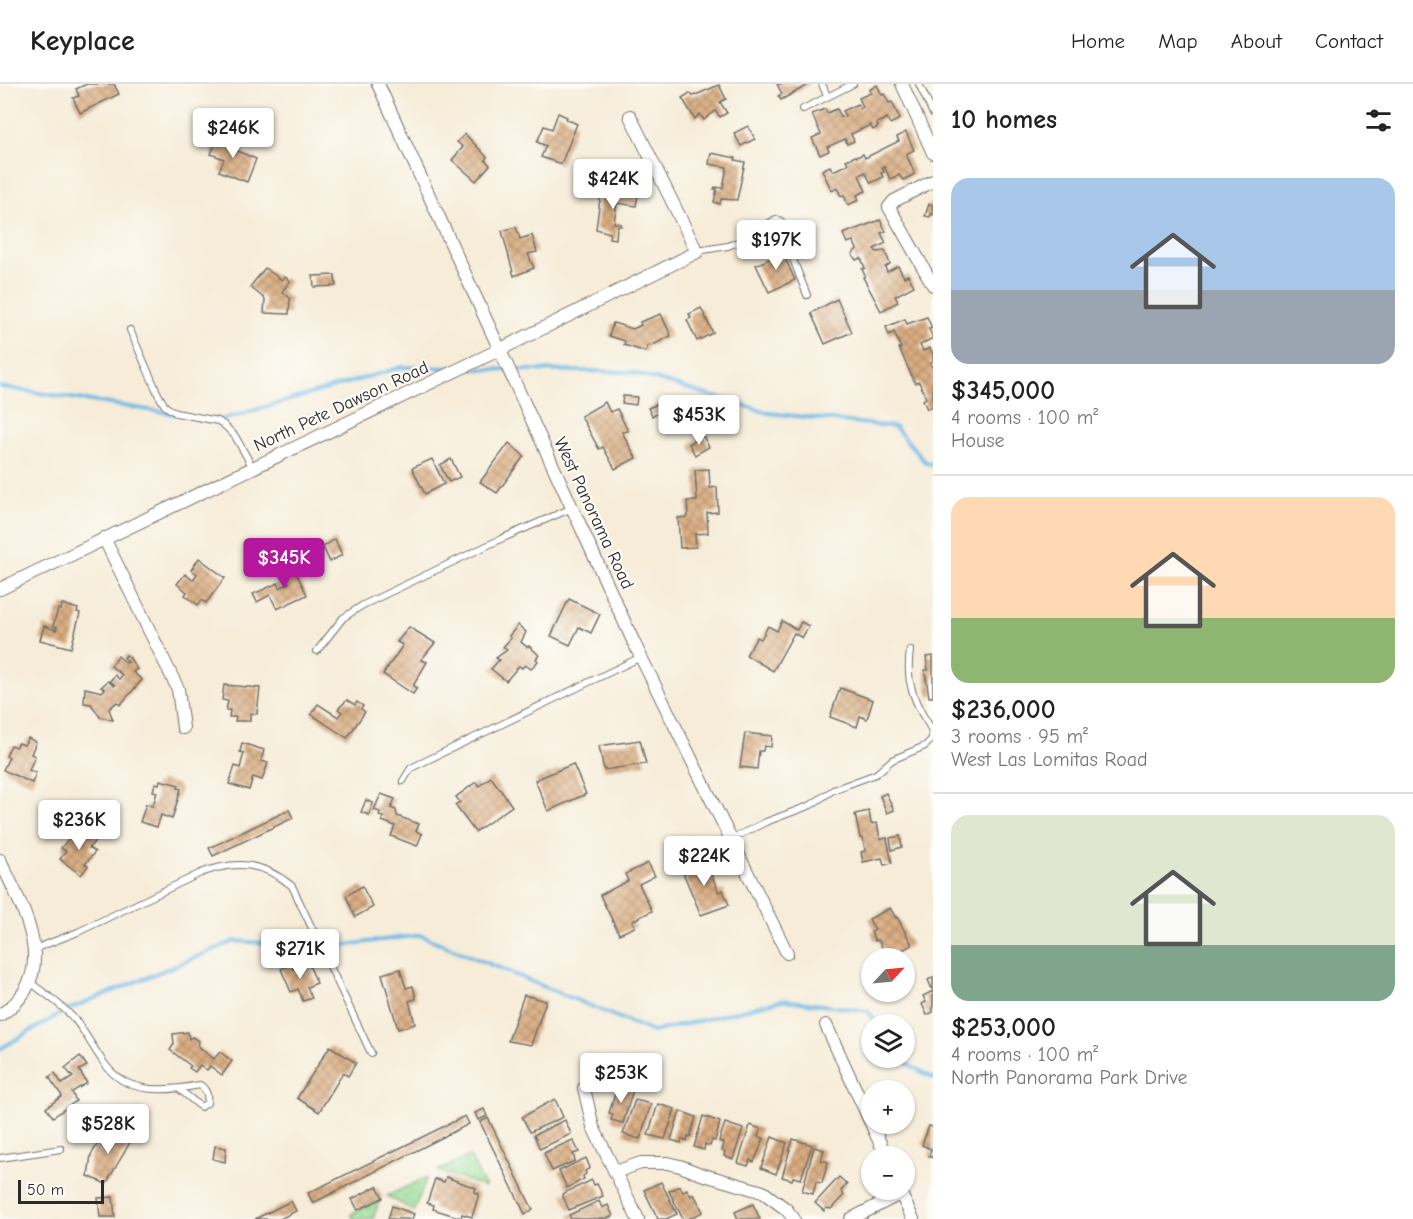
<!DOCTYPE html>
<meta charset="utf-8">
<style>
body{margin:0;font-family:"Comic Neue",sans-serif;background:#f2f2f2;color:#222;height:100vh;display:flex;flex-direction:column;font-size:22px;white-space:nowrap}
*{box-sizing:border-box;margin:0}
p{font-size:20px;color:#767676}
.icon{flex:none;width:33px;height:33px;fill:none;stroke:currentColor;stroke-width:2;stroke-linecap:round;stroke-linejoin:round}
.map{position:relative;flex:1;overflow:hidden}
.drawer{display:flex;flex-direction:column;background:#fff;width:480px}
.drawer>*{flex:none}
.needle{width:39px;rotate:64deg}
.controls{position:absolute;left:861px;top:864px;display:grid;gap:12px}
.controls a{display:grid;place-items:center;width:54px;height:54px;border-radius:50%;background:#fff;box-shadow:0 2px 4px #0004;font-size:30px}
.scale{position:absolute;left:18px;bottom:15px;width:86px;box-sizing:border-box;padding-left:6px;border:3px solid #2b2b2b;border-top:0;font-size:16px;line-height:21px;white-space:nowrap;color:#2b2b2b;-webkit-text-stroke:4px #fdfcf7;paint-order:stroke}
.price{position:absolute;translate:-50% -51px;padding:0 14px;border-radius:6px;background:#fff;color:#222;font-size:20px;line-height:39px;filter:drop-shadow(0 2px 3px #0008)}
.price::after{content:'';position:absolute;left:50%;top:36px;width:18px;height:14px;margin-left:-9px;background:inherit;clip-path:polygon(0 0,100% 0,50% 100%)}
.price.current{background:#b5179e;color:#fff}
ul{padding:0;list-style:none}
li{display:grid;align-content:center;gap:12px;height:318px;padding:0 18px}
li+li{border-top:2px solid #e0e0e0}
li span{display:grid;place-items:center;height:186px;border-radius:18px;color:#555}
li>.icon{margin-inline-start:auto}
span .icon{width:108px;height:108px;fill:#fffc;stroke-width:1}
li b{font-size:26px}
h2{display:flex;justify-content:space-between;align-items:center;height:72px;padding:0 18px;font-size:26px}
header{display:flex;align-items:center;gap:36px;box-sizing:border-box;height:84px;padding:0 30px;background:#fff;border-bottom:2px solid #e0e0e0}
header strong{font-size:28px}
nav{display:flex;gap:33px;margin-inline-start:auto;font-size:21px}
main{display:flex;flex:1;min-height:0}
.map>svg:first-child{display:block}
</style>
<header>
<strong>Keyplace</strong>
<nav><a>Home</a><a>Map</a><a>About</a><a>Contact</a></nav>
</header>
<main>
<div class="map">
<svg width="933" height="1135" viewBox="0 0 933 1135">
<defs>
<pattern id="grass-dots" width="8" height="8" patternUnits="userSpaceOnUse" patternTransform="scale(1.5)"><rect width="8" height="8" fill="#95db95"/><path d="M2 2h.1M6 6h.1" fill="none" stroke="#81bc81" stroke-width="1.8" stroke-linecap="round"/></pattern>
<pattern id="building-cross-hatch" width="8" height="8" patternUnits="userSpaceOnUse" patternTransform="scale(1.5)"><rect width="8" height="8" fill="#daad82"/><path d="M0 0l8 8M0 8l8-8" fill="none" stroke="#b18d6b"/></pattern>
</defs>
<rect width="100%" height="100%" fill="#fdfcf7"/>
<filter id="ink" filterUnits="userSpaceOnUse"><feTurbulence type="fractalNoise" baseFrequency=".0167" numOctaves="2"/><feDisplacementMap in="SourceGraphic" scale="12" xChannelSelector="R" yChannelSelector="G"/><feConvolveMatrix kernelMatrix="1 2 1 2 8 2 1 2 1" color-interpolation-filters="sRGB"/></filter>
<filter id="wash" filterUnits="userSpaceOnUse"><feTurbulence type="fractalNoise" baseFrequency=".008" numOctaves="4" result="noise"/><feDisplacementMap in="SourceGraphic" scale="24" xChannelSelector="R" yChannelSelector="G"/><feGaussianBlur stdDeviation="1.35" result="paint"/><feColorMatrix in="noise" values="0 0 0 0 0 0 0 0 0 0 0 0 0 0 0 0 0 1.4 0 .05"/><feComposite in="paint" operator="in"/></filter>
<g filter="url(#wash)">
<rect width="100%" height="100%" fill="#f6ecd8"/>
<g fill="url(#grass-dots)" stroke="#608360" stroke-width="1.5">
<polygon points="470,1072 485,1103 438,1087"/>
<polygon points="427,1093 414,1127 387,1112"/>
<polygon points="379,1117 373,1135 354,1135 351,1130"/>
</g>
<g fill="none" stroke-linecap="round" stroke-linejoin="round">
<g stroke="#6ab8e4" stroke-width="4">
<polyline points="472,285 631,288 769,329 895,343 926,379 933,380"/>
<polyline points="0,303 175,330"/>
<polyline points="218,337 402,283 452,284"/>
<polyline points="331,863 420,851 653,948 784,916 868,927 877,940"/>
<polyline points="0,965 65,927 235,857 311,862"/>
<polyline points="898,974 900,976 933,994"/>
</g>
</g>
<g id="blocks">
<g fill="url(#building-cross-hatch)">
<polygon points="87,0 114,0 119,10 80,29 73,14 79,12 76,5"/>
<polygon points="777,0 810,0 781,16 778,12 782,10"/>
<polygon points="719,1 726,15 720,18 727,29 720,33 715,27 704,36 700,30 695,35 682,14 690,9 693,12"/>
<polygon points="877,1 882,11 884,10 889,19 892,18 900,35 890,40 887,34 877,39 878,43 873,46 870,41 851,50 854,57 847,60 845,55 827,63 829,67 820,71 812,54 821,50 812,30 825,25 827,29 837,25 841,33 845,32 843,27 858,20 860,25 863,23 859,14 871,9 869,6"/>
<polygon points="558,29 567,33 566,35 577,40 561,80 541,73 546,62 537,58 544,42 552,45"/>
<polygon points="748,42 755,55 741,62 734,49"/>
<polygon points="906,48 914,66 906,70 915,90 903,96 899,91 890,95 884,82 882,83 884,88 881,89 883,93 871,99 865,88 859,91 866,107 857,111 859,116 848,121 844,111 841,112 837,104 832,107 822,86 830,82 833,87 848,80 846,76 856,72 857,73 863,70 865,74 899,57 897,53"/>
<polygon points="219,50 241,60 237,67 256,75 247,98 219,87 224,75 211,70"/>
<polygon points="465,50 487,73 485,76 490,81 476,97 452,76 463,63 457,58"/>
<polygon points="711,69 736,74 735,76 745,78 737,116 721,115 720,120 714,118 717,105 714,105 715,103 723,104 727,83 709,80"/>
<polygon points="619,105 631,107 630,111 638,112 636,122 617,119 614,139 621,140 621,142 617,142 616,155 609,154 610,149 596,145 601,108 619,109"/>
<polygon points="929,120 933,121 933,131 931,130 930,133 925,132"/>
<polygon points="880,136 886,147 881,149 886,159 874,165 877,168 885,167 890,180 885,183 887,188 898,182 904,193 908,191 914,202 895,212 898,218 881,227 863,193 865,192 862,185 865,184 861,174 856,176 852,170 857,165 853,157 847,159 843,150"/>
<polygon points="516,143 520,155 532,151 537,168 528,170 534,184 514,192 502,147"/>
<polygon points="780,163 795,196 769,208 756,181 772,174 769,168"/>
<polygon points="265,184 282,196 285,193 290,197 282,208 290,214 289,230 264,229 265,215 250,203"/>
<polygon points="335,191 336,202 314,203 313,192"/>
<polygon points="837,215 852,248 825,260 811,229"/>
<polygon points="701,224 713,249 697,257 687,236 691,234 689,230"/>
<polygon points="661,230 671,252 651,262 648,261 646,268 624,261 625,257 609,252 613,239 633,245 641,241 640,238"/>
<polygon points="927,233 932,244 929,245 933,254 920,261 923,267 930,264 933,270 933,277 930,279 933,285 933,322 927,325 923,316 926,314 919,298 915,299 899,264 901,264 894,248 889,251 886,243 905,235 907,240"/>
<polygon points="623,312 637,313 636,321 622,319"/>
<polygon points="605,318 610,328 617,325 628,347 622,348 636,374 615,385 603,363 599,365 581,332"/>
<polygon points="658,320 662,328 652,332 648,324"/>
<polygon points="703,352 709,363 695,371 689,360"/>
<polygon points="509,359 524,372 497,409 480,398"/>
<polygon points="432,375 444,400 425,410 412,384"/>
<polygon points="451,375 460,393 449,398 440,381"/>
<polygon points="709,385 710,404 717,403 718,428 707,429 708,449 695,450 696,463 680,464 678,434 688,433 687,417 697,417 695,386"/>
<polygon points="335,455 342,471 330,478 323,463"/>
<polygon points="199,474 225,494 206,519 202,516 198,521 185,511 187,508 177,500 185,490 193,496 197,490 191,486"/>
<polygon points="291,478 307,511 277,525 270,511 257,518 253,510 278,499 280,504 289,499 282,483"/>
<polygon points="569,515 600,530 591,549 579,543 570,561 551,552"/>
<polygon points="62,520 78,525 77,528 80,529 71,564 40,556 44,542 56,546 57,543 53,542 58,525 61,526"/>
<polygon points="782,537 797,546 801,538 809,542 802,554 794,549 773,587 746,571 757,553 761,555 768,542 777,547"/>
<polygon points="518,541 526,548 521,558 527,563 529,562 539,571 536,575 538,577 531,585 525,581 522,584 519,582 506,597 491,585 499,576 496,574 507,566 503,563 511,554 509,552"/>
<polygon points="409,543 435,559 421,576 427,578 413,602 417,604 413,610 383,590 403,561 397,558"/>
<polygon points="126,571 129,573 137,585 133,588 142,596 120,621 117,618 109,625 113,636 100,633 91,620 84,619 85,604 102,608 105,605 101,603 108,597 114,602 115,601 110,597 115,591 119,595 122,591 111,582 118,572 126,579 128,578 124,574"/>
<polygon points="933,572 933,613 929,613 925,586 928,586 926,573"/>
<polygon points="224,601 260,604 257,630 250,629 250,637 235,637 236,633 229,633 230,626 226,626 228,617 222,616"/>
<polygon points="840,604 873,616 867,635 860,632 857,643 830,633"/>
<polygon points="347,616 355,621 357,618 363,622 361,625 365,628 347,654 311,630 318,620 338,633 342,628 338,625"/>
<polygon points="745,649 772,652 771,663 764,662 763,667 759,667 757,685 740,683"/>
<polygon points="28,654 36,658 31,670 35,672 29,686 36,689 32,699 3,686 9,673 6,672 11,661 16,663 19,659 24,661"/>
<polygon points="640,656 646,680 604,686 599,662"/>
<polygon points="242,659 264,666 261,677 268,679 262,696 253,693 249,706 229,700 235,682 240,684 244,669 240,668"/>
<polygon points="573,680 586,710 548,727 535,696"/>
<polygon points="491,693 512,722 475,748 455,721 460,718 456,713 476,698 479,702"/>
<polygon points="160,696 179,701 178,704 181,705 172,735 161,731 157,743 140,738 146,720 153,722 157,708 153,707 155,699 159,700"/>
<polygon points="886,709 894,726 887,729 880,712"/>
<polygon points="381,710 395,715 391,724 396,726 397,732 419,740 416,747 422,750 417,762 391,752 395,742 382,737 383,733 379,732 380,728 374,726"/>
<polygon points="366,716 373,719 369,731 361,728"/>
<polygon points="289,726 293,734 213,772 209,764"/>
<polygon points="869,727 871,740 877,739 880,755 887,754 892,779 884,781 882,774 863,778 861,768 865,767 863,754 860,754 855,730"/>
<polygon points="76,745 84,752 89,746 98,753 89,764 95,768 85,780 88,782 81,791 60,775 66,767 61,764"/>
<polygon points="900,752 902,763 892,766 890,754"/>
<polygon points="704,774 719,808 723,806 729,821 701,831 681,784"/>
<polygon points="648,779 655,792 639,800 652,827 632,837 635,843 619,850 600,811 628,797 625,790"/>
<polygon points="362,802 373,823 355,833 346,812"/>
<polygon points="890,824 896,834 897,833 912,861 888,874 878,856 875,857 871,848 875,846 869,835"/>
<polygon points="308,879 317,899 307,903 312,914 303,917 298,905 291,908 281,885 291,880 293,885"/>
<polygon points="400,885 406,904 413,902 416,915 409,917 415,940 398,945 382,890"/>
<polygon points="933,893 933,928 927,931 922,920 926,918 923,912 933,907 928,896"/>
<polygon points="524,911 546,917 531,961 508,957"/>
<polygon points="188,948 189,955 192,953 199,957 198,962 214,975 220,968 232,977 222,991 210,982 207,986 200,981 195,988 189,984 191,982 170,966 174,960 173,950"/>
<polygon points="330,962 356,979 348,992 343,989 319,1028 297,1014"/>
<polygon points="80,972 87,982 79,986 87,999 72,1008 76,1017 53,1033 46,1024 62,1012 49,993 55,989 62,1000 73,993 65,984"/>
<polygon points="622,1002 633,1006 623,1039 611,1036 613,1030 609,1029 617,1004 620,1005"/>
<polygon points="555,1015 563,1033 530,1048 522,1033"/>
<polygon points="635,1016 651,1020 640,1055 623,1050"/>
<polygon points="658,1020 675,1025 665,1055 648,1051"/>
<polygon points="484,1025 487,1032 478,1036 475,1029"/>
<polygon points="680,1027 696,1033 690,1053 688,1052 687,1057 682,1055 681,1059 671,1056"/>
<polygon points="465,1032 469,1040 313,1119 308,1109"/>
<polygon points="703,1032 720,1038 715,1057 712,1056 710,1062 705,1060 704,1066 694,1063"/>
<polygon points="488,1034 533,1126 525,1130 480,1038"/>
<polygon points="565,1036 571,1050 540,1065 534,1051"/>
<polygon points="725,1039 743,1045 733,1075 724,1072 725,1068 722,1066 724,1059 719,1057"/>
<polygon points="750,1041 761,1045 758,1053 764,1054 754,1078 750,1076 748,1082 738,1079"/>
<polygon points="929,1042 933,1043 933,1074 929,1072 931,1065 922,1061"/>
<polygon points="103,1044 122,1054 128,1044 133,1053 106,1100 88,1092 91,1071 98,1059 96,1058"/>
<polygon points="772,1053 787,1059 776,1090 761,1084"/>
<polygon points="793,1055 812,1061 801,1095 793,1093 792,1096 782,1093"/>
<polygon points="573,1056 579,1068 573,1070 575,1077 552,1087 544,1069"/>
<polygon points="215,1062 226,1064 225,1078 213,1075"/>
<polygon points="814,1063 824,1066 821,1076 828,1078 822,1099 816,1098 813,1110 802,1107"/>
<polygon points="586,1074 590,1084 585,1087 586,1090 583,1092 584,1095 567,1104 559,1087"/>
<polygon points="446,1093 476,1104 474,1108 479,1110 472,1133 462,1130 461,1134 433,1125 434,1121 427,1119 435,1095 444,1098"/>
<polygon points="839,1093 847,1100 841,1107 844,1111 831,1125 826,1124 824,1127 815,1119"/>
<polygon points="592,1096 594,1101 597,1100 603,1112 569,1126 562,1110"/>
<polygon points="661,1098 677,1130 666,1135 658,1135 644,1106"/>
<polygon points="377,1102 383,1114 358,1126 352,1115"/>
<polygon points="680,1102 683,1108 687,1105 691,1112 694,1110 703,1128 688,1135 683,1135 669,1107"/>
<polygon points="113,1113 115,1133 100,1133 98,1114"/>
<polygon points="291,1117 296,1127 280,1135 255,1135"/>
<polygon points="599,1117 602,1124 608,1121 613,1132 606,1135 571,1135 569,1131"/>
<polygon points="753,1120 760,1135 738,1135 735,1128"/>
<polygon points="392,1122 414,1130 412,1135 388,1135"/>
</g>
</g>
</g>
<g filter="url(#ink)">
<use href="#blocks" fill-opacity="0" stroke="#726f68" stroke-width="1.5"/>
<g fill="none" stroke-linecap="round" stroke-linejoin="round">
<defs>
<g id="service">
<polyline points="822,0 827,12"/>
<polyline points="919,0 933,30"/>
<polyline points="803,25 853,0"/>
<polyline points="697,167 728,162 740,157 776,135 781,137 784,142 789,165 807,211"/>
<polyline points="130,246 158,310 165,322 176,329 218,337 224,341 235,352 253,384"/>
<polyline points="317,567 343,534 363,521 503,454 572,424"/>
<polyline points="403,697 411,684 641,573"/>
<path d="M731 755 766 738 811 721 833 706 876 690 892 676 925 662 932 655C932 640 926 639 920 626 909 604 907 589 910 566"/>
<path d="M34 865 78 848 201 789C236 776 263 778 292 802L371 969"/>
<path d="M30 898C45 910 64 922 76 937 88 952 96 970 108 984 130 1011 168 1007 200 1001 207 1006 208 1011 207 1019L201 1023 179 1005"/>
<polyline points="0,1074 61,1065"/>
</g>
<g id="minor">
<polyline points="378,0 635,561 787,869"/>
<polyline points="902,0 933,69"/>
<polyline points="933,97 894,117 889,123 933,201"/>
<polyline points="104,454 178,605 183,644"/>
<polyline points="0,505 499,266 697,168 630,32"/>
<path d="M0 776C24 827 63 891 0 931"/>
<polyline points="826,941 886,1072"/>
<polyline points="584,1004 593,1043 638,1135"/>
<polyline points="615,1088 641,1079 667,1079 680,1082 701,1090 763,1108 786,1125 794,1135"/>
<polyline points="899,1106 913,1135"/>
<polyline points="851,1135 900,1110"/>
</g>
</defs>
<use href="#service" stroke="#726f68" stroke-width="8"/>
<use href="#minor" stroke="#726f68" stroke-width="14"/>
<use href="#service" stroke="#fff" stroke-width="6"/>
<use href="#minor" stroke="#fff" stroke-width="12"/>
</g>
</g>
<g text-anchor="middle" stroke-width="4.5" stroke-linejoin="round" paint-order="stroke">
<g font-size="18" fill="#2b2b2b" stroke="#fdfcf7">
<text transform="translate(341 322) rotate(-25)" y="6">North Pete Dawson Road</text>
<text transform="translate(594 429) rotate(65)" y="6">West Panorama Road</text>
</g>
</g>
</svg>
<div class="controls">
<a><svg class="needle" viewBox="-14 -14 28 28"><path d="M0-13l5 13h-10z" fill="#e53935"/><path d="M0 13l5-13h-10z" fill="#767676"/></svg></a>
<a><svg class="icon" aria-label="layers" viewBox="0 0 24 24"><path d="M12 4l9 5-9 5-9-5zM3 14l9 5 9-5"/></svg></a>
<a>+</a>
<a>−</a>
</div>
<div class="scale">50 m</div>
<b class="price" style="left:233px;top:75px">$246K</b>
<b class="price" style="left:613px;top:126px">$424K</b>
<b class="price" style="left:776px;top:187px">$197K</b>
<b class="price" style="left:699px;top:362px">$453K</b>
<b class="price current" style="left:284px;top:505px">$345K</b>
<b class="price" style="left:79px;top:767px">$236K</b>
<b class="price" style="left:704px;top:803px">$224K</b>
<b class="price" style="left:300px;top:896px">$271K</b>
<b class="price" style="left:621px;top:1020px">$253K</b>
<b class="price" style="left:108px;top:1071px">$528K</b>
</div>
<section class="drawer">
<h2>10 homes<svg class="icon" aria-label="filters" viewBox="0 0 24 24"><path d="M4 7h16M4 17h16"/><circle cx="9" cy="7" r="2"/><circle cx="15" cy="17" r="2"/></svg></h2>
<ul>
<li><span style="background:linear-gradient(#a9c7e8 60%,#9aa5b1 0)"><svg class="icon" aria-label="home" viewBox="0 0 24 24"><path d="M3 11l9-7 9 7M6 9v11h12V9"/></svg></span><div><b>$345,000</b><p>4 rooms · 100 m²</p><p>House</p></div></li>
<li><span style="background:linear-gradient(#ffd9b3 65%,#8fb573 0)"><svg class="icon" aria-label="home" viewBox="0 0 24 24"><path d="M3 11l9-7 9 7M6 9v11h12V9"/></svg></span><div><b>$236,000</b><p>3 rooms · 95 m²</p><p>West Las Lomitas Road</p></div></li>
<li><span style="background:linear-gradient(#dfe7d0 70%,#7fa58c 0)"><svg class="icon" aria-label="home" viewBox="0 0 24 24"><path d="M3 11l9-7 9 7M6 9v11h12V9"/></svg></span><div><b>$253,000</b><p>4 rooms · 100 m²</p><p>North Panorama Park Drive</p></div></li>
</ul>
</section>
</main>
